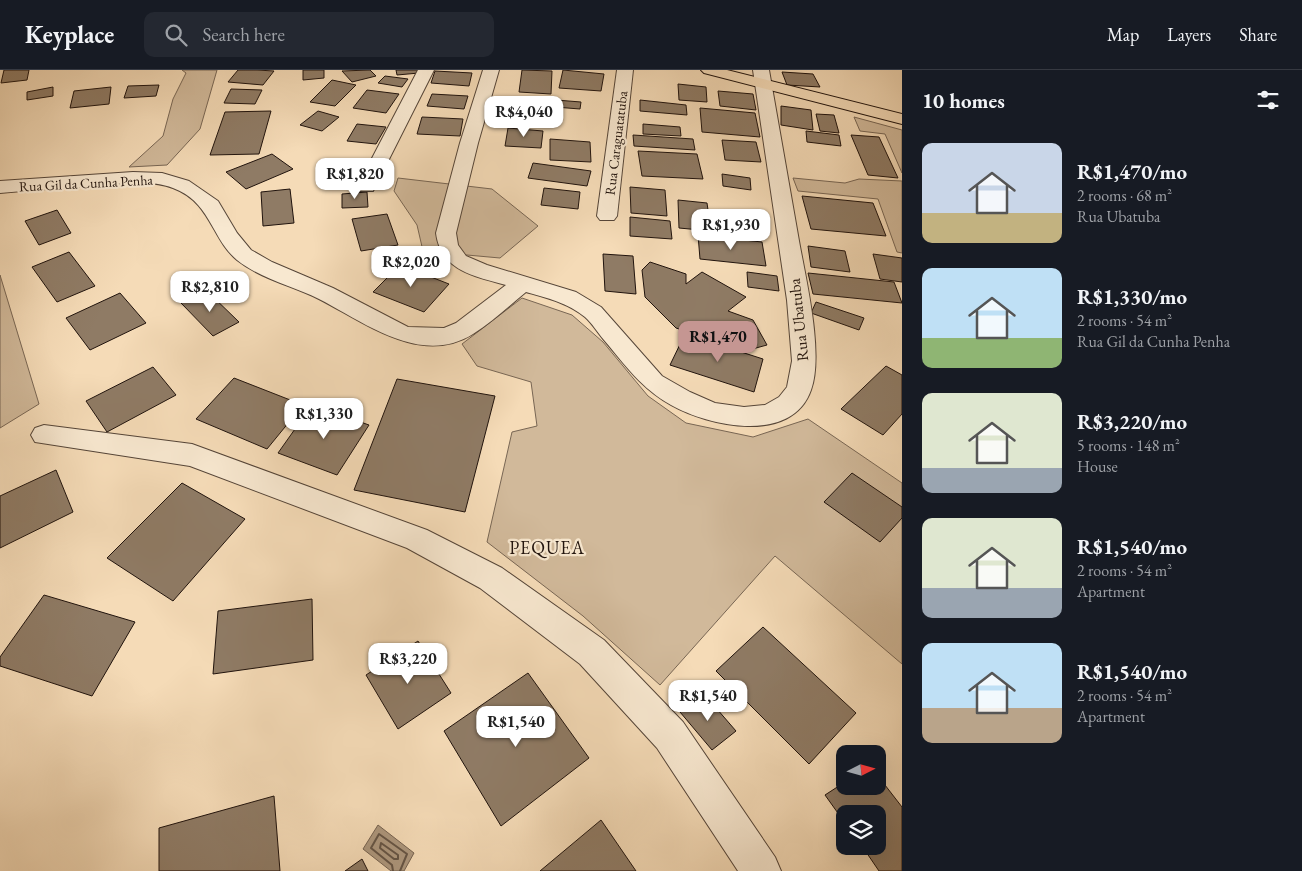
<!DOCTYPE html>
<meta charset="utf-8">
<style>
body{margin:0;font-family:"EB Garamond",serif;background:#242831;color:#f1f3f6;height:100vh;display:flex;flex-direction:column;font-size:19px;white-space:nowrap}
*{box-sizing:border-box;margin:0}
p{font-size:16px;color:#9ea1a6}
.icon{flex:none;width:28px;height:28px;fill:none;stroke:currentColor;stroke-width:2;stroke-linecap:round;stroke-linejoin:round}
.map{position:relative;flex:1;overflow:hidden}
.panel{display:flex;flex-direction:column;background:#171b24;width:400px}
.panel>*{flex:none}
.needle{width:32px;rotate:84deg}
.controls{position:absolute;left:836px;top:675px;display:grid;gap:10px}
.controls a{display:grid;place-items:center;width:50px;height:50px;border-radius:10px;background:#171b24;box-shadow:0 5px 20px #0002;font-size:25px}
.price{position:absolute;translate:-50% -42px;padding:0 11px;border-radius:10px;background:#fff;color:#222;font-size:16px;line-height:32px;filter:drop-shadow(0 1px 2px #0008)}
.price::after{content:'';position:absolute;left:50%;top:30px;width:15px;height:11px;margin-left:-8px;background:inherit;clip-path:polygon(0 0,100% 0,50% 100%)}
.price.on{background:#c59692;color:#111}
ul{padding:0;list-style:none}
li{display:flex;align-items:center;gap:15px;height:125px;padding:0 20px}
li span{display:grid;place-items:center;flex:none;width:140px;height:100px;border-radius:10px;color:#555}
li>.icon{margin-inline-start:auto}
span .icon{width:60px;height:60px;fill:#fffc;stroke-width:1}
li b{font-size:21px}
h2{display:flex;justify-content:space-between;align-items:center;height:60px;padding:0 20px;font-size:21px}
header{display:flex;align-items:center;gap:30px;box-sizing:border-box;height:70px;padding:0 25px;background:#171b24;border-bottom:1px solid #363941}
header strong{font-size:24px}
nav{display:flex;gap:28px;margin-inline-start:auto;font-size:18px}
.search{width:350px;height:45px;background:#242831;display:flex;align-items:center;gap:12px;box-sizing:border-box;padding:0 18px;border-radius:10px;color:#9ea1a6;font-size:19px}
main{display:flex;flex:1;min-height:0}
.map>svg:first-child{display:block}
</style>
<header>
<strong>Keyplace</strong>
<div class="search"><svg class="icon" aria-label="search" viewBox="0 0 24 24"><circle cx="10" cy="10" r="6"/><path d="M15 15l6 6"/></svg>Search here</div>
<nav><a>Map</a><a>Layers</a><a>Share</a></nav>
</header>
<main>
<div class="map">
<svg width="902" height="801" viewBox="0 0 902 801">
<rect width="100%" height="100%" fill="#f5dbb7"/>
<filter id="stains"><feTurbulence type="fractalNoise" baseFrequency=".004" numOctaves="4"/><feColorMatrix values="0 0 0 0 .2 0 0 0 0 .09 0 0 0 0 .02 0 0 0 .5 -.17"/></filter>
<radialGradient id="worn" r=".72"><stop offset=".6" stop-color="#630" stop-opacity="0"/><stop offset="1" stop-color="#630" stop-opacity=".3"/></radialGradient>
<g fill="#d1b99a" stroke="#786654">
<polygon points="182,0 217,0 200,59 167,95 129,97 163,66 173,29 186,3"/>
<polygon points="854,47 902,60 902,103 885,64 860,61"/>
<polygon points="398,108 492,119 538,156 500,188 423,181 417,155 394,121"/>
<polygon points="793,108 845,113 859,109 902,111 902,183 897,182 878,129 798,121"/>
<polygon points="0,205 39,334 0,358"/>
<polygon points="522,228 572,245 603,272 648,326 686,353 753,367 808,349 902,413 902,594 775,486 660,615 583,546 487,472 512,362 537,356 531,312 477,296 462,274"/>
</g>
<polygon fill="#ad977d" stroke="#756250" points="378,755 414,783 404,801 391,801 363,779"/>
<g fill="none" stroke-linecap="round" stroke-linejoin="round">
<g stroke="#665545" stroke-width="2">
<polygon points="381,773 398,785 398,789 394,789 380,778"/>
<polyline points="393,801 392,795 371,778 379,764 407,784 400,801"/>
</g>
</g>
<g fill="#8f7b65" stroke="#20130d">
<polygon points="4,0 29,0 27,10 1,13"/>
<polygon points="238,0 257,0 274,1 263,15 228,12"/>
<polygon points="303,0 324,0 324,8 303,10"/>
<polygon points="370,0 376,6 352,12 342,1"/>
<polygon points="396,0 418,0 419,3 397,5"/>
<polygon points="522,0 552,1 551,24 519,22"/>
<polygon points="563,0 604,4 601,21 559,18"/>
<polygon points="435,1 472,3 469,16 431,13"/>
<polygon points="782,2 813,4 820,17 787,15"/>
<polygon points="385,6 408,9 402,17 378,13"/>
<polygon points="332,10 356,15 335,36 310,32"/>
<polygon points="678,14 706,17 707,32 679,30"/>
<polygon points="159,15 156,26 124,28 128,16"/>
<polygon points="53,17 53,26 27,30 27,22"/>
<polygon points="111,17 109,34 70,38 74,21"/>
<polygon points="231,19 262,20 255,34 224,33"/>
<polygon points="367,20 399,24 386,43 353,38"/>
<polygon points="718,21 753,24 756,40 720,36"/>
<polygon points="432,24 468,26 464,39 427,36"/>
<polygon points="556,30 581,32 580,39 555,37"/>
<polygon points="640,30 686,35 687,45 640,41"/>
<polygon points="781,36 811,40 813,60 781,55"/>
<polygon points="700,38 755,43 760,67 702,62"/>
<polygon points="271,41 259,84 210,85 225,42"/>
<polygon points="318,41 339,47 322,61 300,55"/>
<polygon points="816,44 834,45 839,63 820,61"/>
<polygon points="422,47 463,49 460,66 417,64"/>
<polygon points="357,54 386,57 376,74 347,71"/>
<polygon points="643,54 680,57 681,66 643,64"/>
<polygon points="508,58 543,61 541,78 505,76"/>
<polygon points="806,61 839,65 841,76 807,72"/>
<polygon points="633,65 693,69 695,80 634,76"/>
<polygon points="851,65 879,67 898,108 868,105"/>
<polygon points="550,69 590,72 591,92 550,90"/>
<polygon points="722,70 756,72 761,92 725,90"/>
<polygon points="638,81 697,84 703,109 642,106"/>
<polygon points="272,84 293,99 246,119 226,102"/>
<polygon points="533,93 591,101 587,116 528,108"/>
<polygon points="722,104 750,108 751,120 723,116"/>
<polygon points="630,117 665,120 667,146 631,143"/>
<polygon points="544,118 580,122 578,139 541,135"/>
<polygon points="290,119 294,153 263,156 261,122"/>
<polygon points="367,122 368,137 342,138 342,124"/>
<polygon points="802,126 873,133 886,166 811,159"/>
<polygon points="678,130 707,133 711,161 679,158"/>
<polygon points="57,140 71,163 39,175 25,151"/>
<polygon points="387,144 398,175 361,181 352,149"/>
<polygon points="630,147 670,151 672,169 630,166"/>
<polygon points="718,150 752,152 756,169 721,166"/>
<polygon points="698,165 762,172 766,196 700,189"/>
<polygon points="808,176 845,181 850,202 811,197"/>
<polygon points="69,182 95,216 57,232 32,197"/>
<polygon points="603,184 633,186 636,224 605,221"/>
<polygon points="873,184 902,188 902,212 880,209"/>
<polygon points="650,192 686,204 686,214 702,202 746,227 728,241 753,250 767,275 745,281 676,258 645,227 642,200"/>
<polygon points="400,195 449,214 424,242 373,222"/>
<polygon points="747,202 777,206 779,221 748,217"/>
<polygon points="808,203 894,212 902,233 813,224"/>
<polygon points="207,221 239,252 213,266 181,233"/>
<polygon points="120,223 146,253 90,280 66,248"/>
<polygon points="816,232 864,248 859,260 811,243"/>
<polygon points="685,264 763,289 754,322 670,295"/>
<polygon points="886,296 902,305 902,344 883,365 841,339"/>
<polygon points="153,297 176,325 107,362 86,331"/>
<polygon points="234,308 303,335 267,379 196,349"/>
<polygon points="397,309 495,326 465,442 354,420"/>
<polygon points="312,335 369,355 337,405 278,383"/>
<polygon points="56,400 73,442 0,478 0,426"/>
<polygon points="852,403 902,437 902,448 880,472 824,432"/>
<polygon points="182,413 245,449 173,531 107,488"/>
<polygon points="44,525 135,552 92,626 0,596 0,587"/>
<polygon points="312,529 313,590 213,604 218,541"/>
<polygon points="763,557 856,643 809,694 716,601"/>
<polygon points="418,571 451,623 398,659 366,605"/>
<polygon points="528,603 589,688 501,756 444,661"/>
<polygon points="704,624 736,661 712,680 680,642"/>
<polygon points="878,706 902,737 902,801 879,801 862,776 878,776 878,744 845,744 845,753 825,725 845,712 845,716 878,716"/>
<polygon points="274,726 280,801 159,801 159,758"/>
<polygon points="601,750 636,801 540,801"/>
<polygon points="362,789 368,801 345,801"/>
</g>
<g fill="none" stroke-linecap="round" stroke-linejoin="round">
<defs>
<g id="minor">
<polygon points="418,0 434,0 375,117 373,121 359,121 357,117"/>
<path d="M483 0H499L478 73 456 163 458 175 466 186 487 195 576 222 601 237 662 306 690 322 715 333 744 337 765 335 779 327 787 317 792 291 787 230 753 0H769C779 57 789 114 799 171 806 210 824 284 811 320 792 375 708 356 671 335 641 318 626 296 604 270 598 263 592 253 585 247 568 233 547 228 526 222 509 236 492 252 473 264 421 297 364 252 319 229 293 216 261 209 237 190 211 168 211 132 173 118 149 109 120 114 94 116 63 118 31 120 0 123V111L133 102 162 103 189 111 218 131 237 163 251 180 272 192 333 218 408 257 444 258 456 253 506 215C474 206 441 201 436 163L460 73Z"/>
<polygon points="617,0 633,0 617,146 614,150 600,150 597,146"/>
<polygon points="44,355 192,374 427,460 502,498 604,570 683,652 775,787 781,801 738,801 657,678 580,594 480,518 407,478 190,396 35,372 31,365 35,358"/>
</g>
<polygon id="major" points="701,0 727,0 902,44 902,54 704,3"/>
</defs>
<use href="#minor" stroke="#554538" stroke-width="2"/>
<use href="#major" stroke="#20130d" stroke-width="2"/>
<use href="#minor" fill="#f8e8d0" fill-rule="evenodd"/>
<use href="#major" fill="#f5dbb7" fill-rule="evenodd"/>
</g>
<g text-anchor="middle" stroke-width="4.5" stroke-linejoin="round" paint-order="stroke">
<g font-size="14" fill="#20130d" stroke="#f8e8d0">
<text transform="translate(616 73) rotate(-83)" y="5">Rua Caraguatatuba</text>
<text transform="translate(86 113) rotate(-3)" y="5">Rua Gil da Cunha Penha</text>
</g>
<g font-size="16" fill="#20130d" stroke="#f8e8d0">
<text transform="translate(798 250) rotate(-96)" y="6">Rua Ubatuba</text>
</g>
<g font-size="18" letter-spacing="1" fill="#20130d" stroke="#f8e8d0">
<text x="547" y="484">PEQUEA</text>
</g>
</g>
<rect width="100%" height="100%" filter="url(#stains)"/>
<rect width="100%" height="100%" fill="url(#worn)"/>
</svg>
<div class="controls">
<a><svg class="needle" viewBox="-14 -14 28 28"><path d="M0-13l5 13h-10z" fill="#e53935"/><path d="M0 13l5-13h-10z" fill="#9ea1a6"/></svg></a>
<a><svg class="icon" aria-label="layers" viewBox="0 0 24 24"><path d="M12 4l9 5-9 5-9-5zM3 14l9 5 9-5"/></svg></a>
</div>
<b class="price" style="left:524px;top:68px">R$4,040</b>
<b class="price" style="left:355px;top:130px">R$1,820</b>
<b class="price" style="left:731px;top:181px">R$1,930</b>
<b class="price" style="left:411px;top:218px">R$2,020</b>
<b class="price" style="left:210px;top:243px">R$2,810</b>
<b class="price on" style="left:718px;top:293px">R$1,470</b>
<b class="price" style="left:324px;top:370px">R$1,330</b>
<b class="price" style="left:408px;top:615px">R$3,220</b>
<b class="price" style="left:708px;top:652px">R$1,540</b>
<b class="price" style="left:516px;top:678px">R$1,540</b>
</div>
<section class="panel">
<h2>10 homes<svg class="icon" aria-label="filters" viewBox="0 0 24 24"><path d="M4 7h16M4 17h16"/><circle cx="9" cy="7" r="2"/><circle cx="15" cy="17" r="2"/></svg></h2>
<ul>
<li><span style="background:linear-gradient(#c9d6e8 70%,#c2b280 0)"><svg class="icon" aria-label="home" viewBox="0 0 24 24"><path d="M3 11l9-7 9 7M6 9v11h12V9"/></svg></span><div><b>R$1,470/mo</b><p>2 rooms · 68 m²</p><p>Rua Ubatuba</p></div></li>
<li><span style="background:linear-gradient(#bfe0f5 70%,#8fb573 0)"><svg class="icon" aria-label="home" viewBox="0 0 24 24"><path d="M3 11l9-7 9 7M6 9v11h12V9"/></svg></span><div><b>R$1,330/mo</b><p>2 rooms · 54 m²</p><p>Rua Gil da Cunha Penha</p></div></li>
<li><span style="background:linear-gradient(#dfe7d0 75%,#9aa5b1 0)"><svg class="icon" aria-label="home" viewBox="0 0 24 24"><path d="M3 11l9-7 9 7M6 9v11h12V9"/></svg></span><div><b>R$3,220/mo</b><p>5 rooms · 148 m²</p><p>House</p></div></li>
<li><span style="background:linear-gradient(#dfe7d0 70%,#9aa5b1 0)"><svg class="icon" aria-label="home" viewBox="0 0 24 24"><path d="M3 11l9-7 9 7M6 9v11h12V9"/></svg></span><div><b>R$1,540/mo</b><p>2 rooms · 54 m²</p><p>Apartment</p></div></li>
<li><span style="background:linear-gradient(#bfe0f5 65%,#b9a48a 0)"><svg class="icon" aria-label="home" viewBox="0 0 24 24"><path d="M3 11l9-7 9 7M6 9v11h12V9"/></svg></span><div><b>R$1,540/mo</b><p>2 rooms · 54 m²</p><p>Apartment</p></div></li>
</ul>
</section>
</main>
